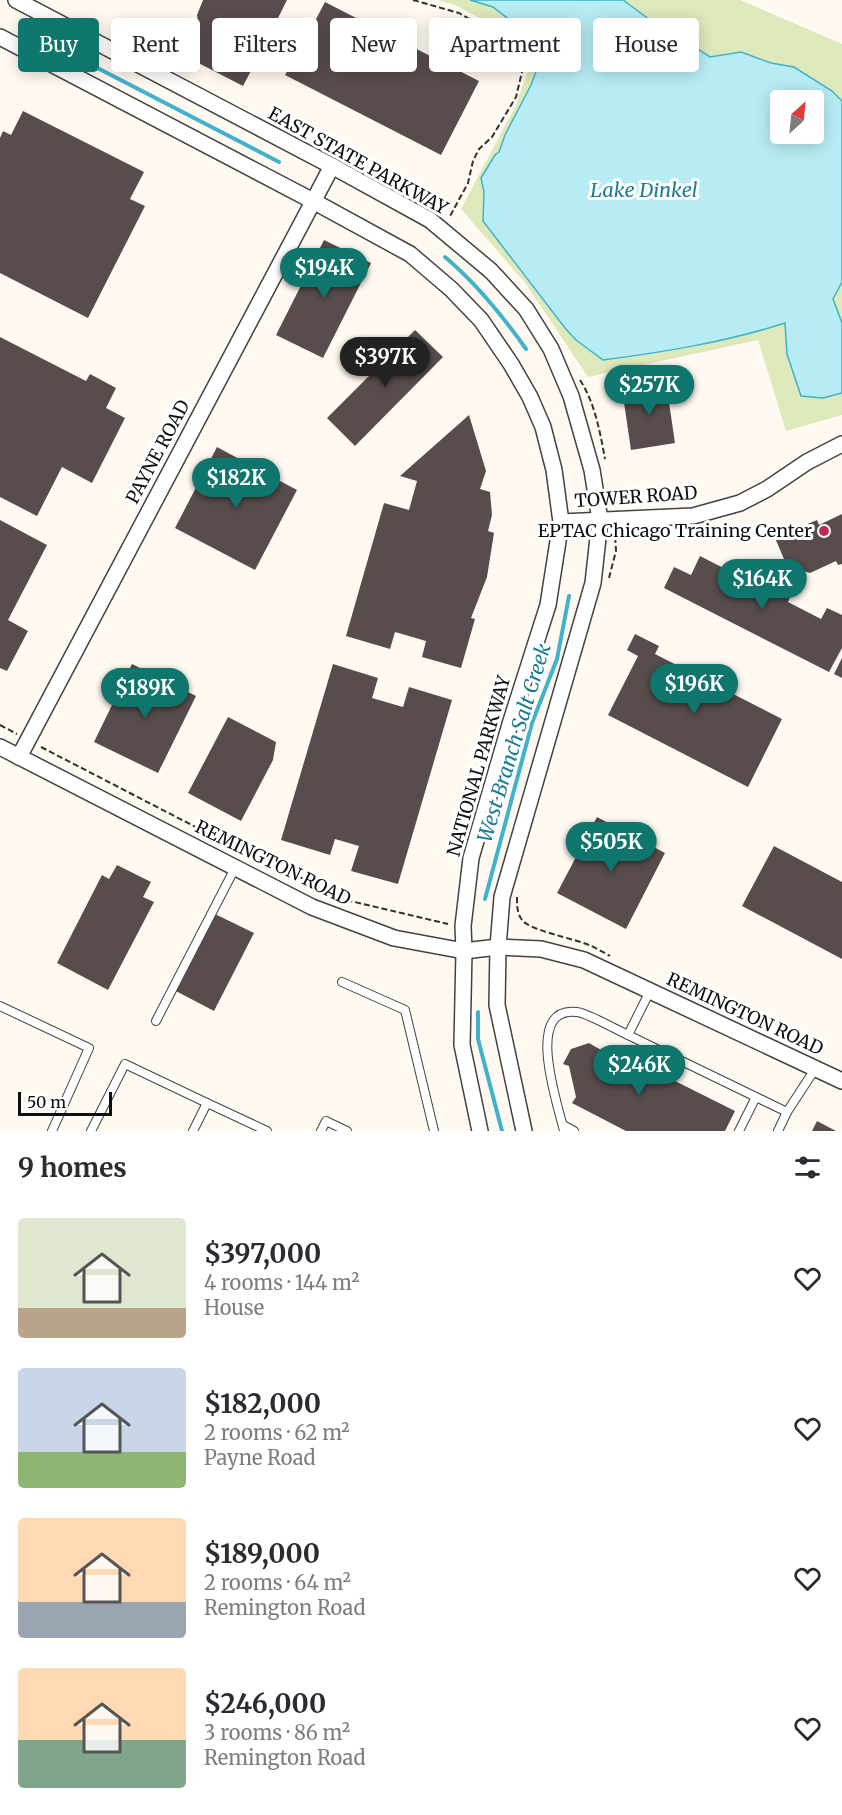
<!DOCTYPE html>
<meta charset="utf-8">
<style>
body{margin:0;font-family:Merriweather,serif;background:#f2f2f3;color:#2b2b33;height:100vh;display:flex;flex-direction:column;font-size:22px;white-space:nowrap}
*{box-sizing:border-box;margin:0}
p{font-size:20px;color:#7c7c81}
.icon{flex:none;width:33px;height:33px;fill:none;stroke:currentColor;stroke-width:2;stroke-linecap:round;stroke-linejoin:round}
.map{position:relative;height:1131px;overflow:hidden}
.drawer{display:flex;flex-direction:column;background:#fff;flex:1}
.drawer>*{flex:none}
.guide{position:absolute;left:18px;top:18px;width:807px;height:54px;display:flex;gap:12px}
.needle{width:39px;rotate:27deg}
.fabs{position:absolute;left:770px;top:90px;display:grid;gap:12px}
.fabs a{display:grid;place-items:center;width:54px;height:54px;border-radius:6px;background:#fff;box-shadow:0 3px 15px #0003;font-size:30px}
.scale{position:absolute;left:18px;bottom:15px;width:94px;box-sizing:border-box;padding-left:6px;border:3px solid #0f0f0f;border-top:0;font-size:16px;line-height:21px;white-space:nowrap;color:#0f0f0f;-webkit-text-stroke:4px #fff;paint-order:stroke}
.price{position:absolute;translate:-50% -51px;padding:0 14px;border-radius:21px;background:#0f766e;color:#fff;font-size:20px;line-height:39px;filter:drop-shadow(0 2px 3px #0008)}
.price::after{content:'';position:absolute;left:50%;top:36px;width:18px;height:14px;margin-left:-9px;background:inherit;clip-path:polygon(0 0,100% 0,50% 100%)}
.price.active{background:#222;color:#fff}
ul{padding:0;list-style:none}
li{display:flex;align-items:center;gap:18px;height:150px;padding:0 18px}
li span{display:grid;place-items:center;flex:none;width:168px;height:120px;border-radius:6px;color:#555}
li>.icon{margin-inline-start:auto}
span .icon{width:72px;height:72px;fill:#fffc;stroke-width:1}
li b{font-size:26px}
h2{display:flex;justify-content:space-between;align-items:center;height:72px;padding:0 18px;font-size:26px}
.tag{padding:0 21px;border-radius:6px;background:#fff;box-shadow:0 3px 15px #0003;font-size:21px;line-height:54px}
.tag.active{background:#0f766e;color:#fff}
.map>svg:first-child{display:block}
</style>
<div class="map">
<svg width="842" height="1131" viewBox="0 0 842 1131">
<rect width="100%" height="100%" fill="#fff9f1"/>
<path fill="#dde9bb" fill-rule="evenodd" d="M439 0H740L842 44V415L786 431 758 340 588 377 526 284 461 209 516 105 530 65 517 38 457 6ZM780 100H813V134H780Z"/>
<path fill="#b7ecf5" stroke="#40b2ca" stroke-width="1.5" fill-rule="evenodd" d="M470 0H623L646 17 666 34 684 40 710 57 741 52 771 63 794 67 832 91 842 101V282L833 299 842 323V393L823 398 801 396 787 354 785 323C726 342 664 352 603 360L576 340 565 328 483 221 484 192 481 178 495 155 499 152 505 135 531 85 541 58 520 28 493 7ZM780 100H813V134H780Z"/>
<g fill="none" stroke-linecap="round" stroke-linejoin="round">
<g stroke="#40b2ca" stroke-width="4">
<polyline points="55,46 279,162"/>
<path d="M445 257C477 284 502 315 526 349"/>
<polyline points="485,899 532,723 557,659 569,596"/>
<polyline points="478,1012 478,1039 502,1131"/>
</g>
</g>
<g fill="#584d4c">
<polygon points="203,0 287,0 275,24 266,28 260,39 263,48 243,86 181,54 198,22 197,15"/>
<polygon points="325,2 479,81 441,155 285,75 295,57 308,52 318,32 315,21"/>
<polygon points="23,111 144,172 130,199 145,206 88,318 0,273 0,138 3,131 11,135"/>
<polygon points="324,240 371,263 323,358 276,335"/>
<polygon points="415,330 443,357 355,446 327,418"/>
<polygon points="0,337 86,381 90,374 116,388 106,408 125,418 92,483 62,467 37,516 0,497"/>
<polygon points="666,382 675,443 631,450 622,389"/>
<polygon points="469,415 486,471 480,489 490,492 492,515 488,531 494,533 487,577 471,618 475,619 461,668 422,657 426,641 395,632 390,649 346,636 384,503 409,510 417,481 400,476"/>
<polygon points="217,447 297,490 255,570 175,528"/>
<polygon points="842,514 842,564 838,565 836,561 810,573 787,566 775,538 817,520 819,525"/>
<polygon points="0,520 47,545 8,620 28,631 7,671 0,668"/>
<polygon points="700,556 739,576 745,566 793,591 788,602 821,619 827,608 842,615 842,648 829,672 664,588 674,567 691,575"/>
<polygon points="635,634 659,646 655,654 782,719 748,787 608,715 638,656 627,650"/>
<polygon points="842,658 842,678 834,674"/>
<polygon points="132,664 196,696 158,773 94,742"/>
<polygon points="333,664 378,678 372,698 403,707 409,687 452,700 398,884 351,871 359,846 335,839 330,855 281,840"/>
<polygon points="228,717 276,742 273,760 241,821 188,793"/>
<polygon points="597,817 665,853 626,929 557,893"/>
<polygon points="774,846 842,882 842,959 742,906"/>
<polygon points="117,865 151,882 143,897 154,902 108,990 57,963 102,875 109,879"/>
<polygon points="215,914 254,933 214,1011 174,990"/>
<polygon points="589,1043 608,1054 610,1051 640,1068 641,1066 672,1082 673,1080 735,1111 725,1131 626,1131 572,1103 576,1097 569,1066 563,1064 571,1049"/>
<polygon points="817,1121 836,1131 812,1131"/>
</g>
<g fill="none" stroke-linecap="round" stroke-linejoin="round">
<defs>
<g id="service">
<polyline points="342,982 405,1010 434,1131"/>
<polyline points="0,1006 89,1048 52,1131"/>
<polyline points="156,1021 235,868"/>
<polyline points="628,1035 787,1112"/>
<polyline points="563,1125 574,1131"/>
<polyline points="91,1131 125,1064 207,1103"/>
<polyline points="193,1131 207,1103 267,1131"/>
<polyline points="321,1131 326,1121 347,1131"/>
<path d="M564 1131C558 1105 523 1005 577 1012 587 1013 617 1030 628 1035L650 991"/>
<polyline points="739,1131 756,1097"/>
<polyline points="778,1131 787,1112 815,1069"/>
</g>
<g id="minor">
<polyline points="16,0 332,166 430,220 491,271 526,309 551,349 571,396 592,470 600,520 593,583 502,897 498,947 497,1005 524,1131"/>
<polyline points="0,37 313,201 410,254 451,289 481,320 511,364 530,397 543,427 554,470 561,522 548,605 510,724 471,858 463,926 464,951 462,1045 480,1131"/>
<polyline points="561,522 693,516 740,503 767,489 807,462 842,444"/>
<polyline points="0,747 312,907 394,938 464,951 498,947 541,949 584,960 842,1081"/>
<polyline points="19,757 332,166"/>
</g>
</defs>
<use href="#service" stroke="#424242" stroke-width="10"/>
<use href="#minor" stroke="#424242" stroke-width="18"/>
<g stroke="#313131" stroke-width="2" stroke-dasharray="6 3" stroke-linecap="butt">
<polyline points="413,0 459,13 499,36 517,50 523,68 516,97 492,137 479,149 473,161 468,183 449,218"/>
<path d="M580 380C595 403 600 432 605 459"/>
<polyline points="609,578 616,551 615,533"/>
<polyline points="0,725 17,734"/>
<polyline points="41,747 269,865 288,871 342,899 448,924"/>
<path d="M517 897C517 906 517 913 522 920 529 930 575 939 589 945 596 948 603 952 610 956"/>
</g>
<use href="#service" stroke="#fff" stroke-width="8"/>
<use href="#minor" stroke="#fff" stroke-width="15"/>
</g>
<circle fill="#bc2a52" stroke="#fff" stroke-width="2" cx="824" cy="531" r="6"/>
<g text-anchor="middle" stroke-width="6" stroke-linejoin="round" paint-order="stroke">
<g font-size="18" fill="#0f0f0f" stroke="#fff">
<text transform="translate(358 161) rotate(29)" y="6">EAST STATE PARKWAY</text>
<text transform="translate(158 452) rotate(-62)" y="6">PAYNE ROAD</text>
<text transform="translate(636 497) rotate(-4)" y="6">TOWER ROAD</text>
<text transform="translate(479 766) rotate(-74)" y="6">NATIONAL PARKWAY</text>
<text transform="translate(273 863) rotate(26)" y="6">REMINGTON ROAD</text>
<text transform="translate(745 1014) rotate(25)" y="6">REMINGTON ROAD</text>
</g>
<g font-size="18" fill="#0f0f0f" stroke="#fff" text-anchor="end">
<text x="812" y="537">EPTAC Chicago Training Center</text>
</g>
<g font-size="20" font-style="italic" fill="#1a7d97" stroke="#fff">
<text x="644" y="197">Lake Dinkel</text>
<text transform="translate(514 743) rotate(-73)" y="7">West Branch Salt Creek</text>
</g>
</g>
</svg>
<div class="fabs">
<a><svg class="needle" viewBox="-14 -14 28 28"><path d="M0-13l5 13h-10z" fill="#e53935"/><path d="M0 13l5-13h-10z" fill="#7c7c81"/></svg></a>
</div>
<div class="scale">50 m</div>
<b class="price" style="left:324px;top:299px">$194K</b>
<b class="price active" style="left:385px;top:388px">$397K</b>
<b class="price" style="left:649px;top:416px">$257K</b>
<b class="price" style="left:236px;top:509px">$182K</b>
<b class="price" style="left:762px;top:610px">$164K</b>
<b class="price" style="left:694px;top:715px">$196K</b>
<b class="price" style="left:145px;top:719px">$189K</b>
<b class="price" style="left:611px;top:873px">$505K</b>
<b class="price" style="left:639px;top:1096px">$246K</b>
<div class="guide">
<a class="tag active">Buy</a>
<a class="tag">Rent</a>
<a class="tag">Filters</a>
<a class="tag">New</a>
<a class="tag">Apartment</a>
<a class="tag">House</a>
</div>
</div>
<section class="drawer">
<h2>9 homes<svg class="icon" aria-label="filters" viewBox="0 0 24 24"><path d="M4 7h16M4 17h16"/><circle cx="9" cy="7" r="2"/><circle cx="15" cy="17" r="2"/></svg></h2>
<ul>
<li><span style="background:linear-gradient(#dfe7d0 75%,#b9a48a 0)"><svg class="icon" aria-label="home" viewBox="0 0 24 24"><path d="M3 11l9-7 9 7M6 9v11h12V9"/></svg></span><div><b>$397,000</b><p>4 rooms · 144 m²</p><p>House</p></div><svg class="icon" aria-label="heart" viewBox="0 0 24 24"><path d="M12 20l-8-8c-3-5 5-10 8-4 3-6 11-1 8 4z"/></svg></li>
<li><span style="background:linear-gradient(#c9d6e8 70%,#8fb573 0)"><svg class="icon" aria-label="home" viewBox="0 0 24 24"><path d="M3 11l9-7 9 7M6 9v11h12V9"/></svg></span><div><b>$182,000</b><p>2 rooms · 62 m²</p><p>Payne Road</p></div><svg class="icon" aria-label="heart" viewBox="0 0 24 24"><path d="M12 20l-8-8c-3-5 5-10 8-4 3-6 11-1 8 4z"/></svg></li>
<li><span style="background:linear-gradient(#ffd9b3 70%,#9aa5b1 0)"><svg class="icon" aria-label="home" viewBox="0 0 24 24"><path d="M3 11l9-7 9 7M6 9v11h12V9"/></svg></span><div><b>$189,000</b><p>2 rooms · 64 m²</p><p>Remington Road</p></div><svg class="icon" aria-label="heart" viewBox="0 0 24 24"><path d="M12 20l-8-8c-3-5 5-10 8-4 3-6 11-1 8 4z"/></svg></li>
<li><span style="background:linear-gradient(#ffd9b3 60%,#7fa58c 0)"><svg class="icon" aria-label="home" viewBox="0 0 24 24"><path d="M3 11l9-7 9 7M6 9v11h12V9"/></svg></span><div><b>$246,000</b><p>3 rooms · 86 m²</p><p>Remington Road</p></div><svg class="icon" aria-label="heart" viewBox="0 0 24 24"><path d="M12 20l-8-8c-3-5 5-10 8-4 3-6 11-1 8 4z"/></svg></li>
</ul>
</section>
